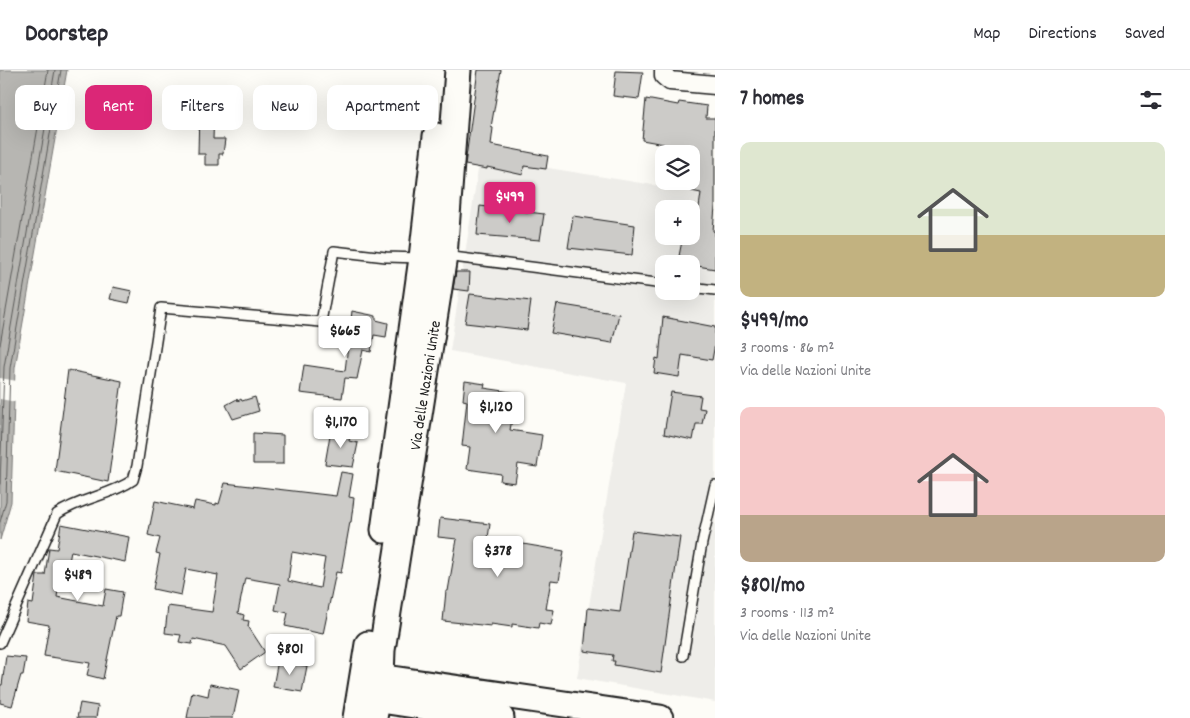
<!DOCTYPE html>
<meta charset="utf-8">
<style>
body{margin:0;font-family:Dekko,sans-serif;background:#f2f2f3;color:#2b2b33;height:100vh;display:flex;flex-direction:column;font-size:19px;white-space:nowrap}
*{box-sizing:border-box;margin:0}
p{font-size:16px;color:#7c7c81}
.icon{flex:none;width:28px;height:28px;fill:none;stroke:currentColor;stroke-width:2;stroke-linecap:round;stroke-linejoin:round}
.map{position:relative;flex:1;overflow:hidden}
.panel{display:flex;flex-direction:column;background:#fff;width:475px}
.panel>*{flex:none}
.hud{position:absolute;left:15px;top:15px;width:475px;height:45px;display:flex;gap:10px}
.tools{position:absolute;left:655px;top:75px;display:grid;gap:10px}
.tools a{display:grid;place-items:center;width:45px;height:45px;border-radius:10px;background:#fff;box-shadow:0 5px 20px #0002;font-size:25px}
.price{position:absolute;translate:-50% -42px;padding:0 11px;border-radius:5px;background:#fff;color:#222;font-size:16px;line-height:32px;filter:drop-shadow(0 1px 2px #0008)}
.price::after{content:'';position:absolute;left:50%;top:30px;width:15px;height:11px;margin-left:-8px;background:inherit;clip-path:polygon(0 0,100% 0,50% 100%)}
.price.on{background:#db2777;color:#fff}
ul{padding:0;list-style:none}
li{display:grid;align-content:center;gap:10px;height:265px;padding:0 25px}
li span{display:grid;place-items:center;height:155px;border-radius:10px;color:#555}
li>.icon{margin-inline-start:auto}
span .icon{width:90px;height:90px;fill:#fffc;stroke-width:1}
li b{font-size:21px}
h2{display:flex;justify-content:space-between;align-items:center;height:60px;padding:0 25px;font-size:21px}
.pill{padding:0 18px;border-radius:10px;background:#fff;box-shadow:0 5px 20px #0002;font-size:18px;line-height:45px}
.pill.on{background:#db2777;color:#fff}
header{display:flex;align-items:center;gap:30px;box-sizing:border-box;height:70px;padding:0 25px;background:#fff;border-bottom:1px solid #e1e1e2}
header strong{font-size:24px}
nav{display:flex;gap:28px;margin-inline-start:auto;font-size:18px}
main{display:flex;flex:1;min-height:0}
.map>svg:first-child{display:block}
</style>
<header>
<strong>Doorstep</strong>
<nav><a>Map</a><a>Directions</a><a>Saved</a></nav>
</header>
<main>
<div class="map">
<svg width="715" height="648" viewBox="0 0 715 648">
<rect width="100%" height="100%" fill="#fdfcf7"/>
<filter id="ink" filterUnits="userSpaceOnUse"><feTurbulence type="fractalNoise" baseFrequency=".02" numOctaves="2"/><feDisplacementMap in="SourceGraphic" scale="10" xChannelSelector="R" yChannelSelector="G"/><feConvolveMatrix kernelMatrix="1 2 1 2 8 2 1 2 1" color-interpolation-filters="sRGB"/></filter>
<g filter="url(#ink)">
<path fill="#eeede9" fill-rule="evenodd" d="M480 87 715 125V632L577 608 626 313 450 281ZM664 139H691V166H664ZM664 194H691V221H664Z"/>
<polygon fill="#b7b6b2" stroke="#797876" points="0,0 67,0 15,298 11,432 0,470"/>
<polygon fill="#fdfcf7" points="0,308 17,311 16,332 0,329"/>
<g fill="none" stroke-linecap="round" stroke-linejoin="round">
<g stroke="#5a5a58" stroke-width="1">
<polyline points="0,275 48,0"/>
<polyline points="0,414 4,297 55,0"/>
<polyline points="0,452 6,431 10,298 61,0"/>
</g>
</g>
<g fill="#cccbc8" stroke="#1c1c1c" fill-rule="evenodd">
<polygon points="478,0 501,0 491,57 493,58 491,75 548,86 546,99 524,96 523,105 487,97 487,99 465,95"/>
<polygon points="616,1 643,2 639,29 613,26"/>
<polygon points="646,29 678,35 679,32 707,36 706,48 715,48 715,136 713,161 715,162 715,199 686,194 686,187 679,186 683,166 691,166 691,158 696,159 701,123 691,121 691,84 662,84 664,74 642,70"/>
<polygon points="199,41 214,41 213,69 225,69 223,84 219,84 219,95 205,95 205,84 198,84"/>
<polygon points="480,136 544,144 540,170 477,165"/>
<polygon points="573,146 635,155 632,185 568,178"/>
<polygon points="456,202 470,202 469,221 453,219"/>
<polygon points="113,217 132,221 129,233 110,229"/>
<polygon points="470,224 531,231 527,260 465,253"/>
<polygon points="557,234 619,244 612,273 551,263"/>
<polygon points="352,241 376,246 376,250 388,253 386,267 374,265 371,282 363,280 357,309 345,308 342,328 300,323 304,295 345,301"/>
<polygon points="663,247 715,257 715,274 712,290 682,285 679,307 654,303 656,288 659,289"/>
<polygon points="68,300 122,311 108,412 55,401"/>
<polygon points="465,311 485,314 484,318 517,323 510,360 542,365 537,397 518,394 515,413 500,411 501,404 467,399 470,377 462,376 467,331 463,330"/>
<polygon points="671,322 701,326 699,338 705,339 702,354 696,354 693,370 664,364"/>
<polygon points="255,327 259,341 233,349 226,335 237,329 238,331 241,329 242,331"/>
<polygon points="331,359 351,362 349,371 358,373 353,397 325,394"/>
<polygon points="253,363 283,365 283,394 253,394"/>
<path d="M341 402 353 404 349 427 354 428 351 452H350L341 503 336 502 323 564 285 556 288 543 275 540 280 514 245 508 238 543 244 545 243 550 249 551 248 556 265 582 241 599 226 576 193 569 192 574 179 572 181 565 165 563 168 536 212 542 218 505 186 499 181 525 153 519 160 484 156 483 160 468 148 465 155 431 193 439 195 431 216 435V433L219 434 225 413 336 426ZM292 482 325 488 320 518 288 511Z"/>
<polygon points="440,448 490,454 488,468 564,481 559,511 551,510 546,539 554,540 551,555 539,553 538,558 512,554 512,557 491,554 491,556 443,551 446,521 448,521 457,469 438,467"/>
<polygon points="61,454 129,467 125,492 71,481 69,492 66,494 60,506 57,527 103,536 106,519 123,522 119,546 116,546 103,609 87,605 90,593 44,586 49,555 26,551 28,533 33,534 37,505 45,505 49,478 57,479"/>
<polygon points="632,461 680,467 661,603 614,595 615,591 612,591 613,585 584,581 588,538 620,542"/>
<polygon points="6,586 26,588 23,605 21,605 12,636 0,633 0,615 2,615"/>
<polygon points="278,590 307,596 302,622 273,617"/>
<polygon points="210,614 239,620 233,648 187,648 192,622 208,626"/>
<polygon points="80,633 98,636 96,648 77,648"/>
</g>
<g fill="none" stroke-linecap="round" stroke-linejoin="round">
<defs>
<g id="lane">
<polyline points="445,186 664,214"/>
<polyline points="691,217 715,220"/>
<path d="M0 573 57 444C80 428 110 426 133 410L137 396 161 238 321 252 334 181 386 187 421 188"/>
<polyline points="683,586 702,473 715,415"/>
</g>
<polyline id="street" points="664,0 664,6 670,11 715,15"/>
<g id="secondary">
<polyline points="384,460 422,188 436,66"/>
<polyline points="365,605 660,648"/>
<polyline points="361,627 501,648"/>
<polyline points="356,648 368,574"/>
<polyline points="374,648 381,607 382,580 444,186 458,0"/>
</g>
</defs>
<use href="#lane" stroke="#1c1c1c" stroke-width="12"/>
<use href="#street" stroke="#1c1c1c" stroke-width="21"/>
<use href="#secondary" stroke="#1c1c1c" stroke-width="29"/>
<use href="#lane" stroke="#fdfcf7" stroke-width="9"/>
<use href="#street" stroke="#fdfcf7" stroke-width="18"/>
<use href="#secondary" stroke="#fdfcf7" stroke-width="25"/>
</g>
</g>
<g text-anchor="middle" stroke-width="4" stroke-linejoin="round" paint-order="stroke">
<g font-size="16" fill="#1c1c1c" stroke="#fdfcf7">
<text transform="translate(424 315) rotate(-81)" y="6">Via delle Nazioni Unite</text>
</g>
</g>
</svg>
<div class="tools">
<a><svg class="icon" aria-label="layers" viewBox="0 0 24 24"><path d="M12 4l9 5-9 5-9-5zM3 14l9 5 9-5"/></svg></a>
<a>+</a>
<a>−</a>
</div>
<b class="price on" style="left:510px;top:154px">$499</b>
<b class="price" style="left:345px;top:288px">$665</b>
<b class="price" style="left:496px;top:364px">$1,120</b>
<b class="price" style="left:341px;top:379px">$1,170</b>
<b class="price" style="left:498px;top:508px">$378</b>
<b class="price" style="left:78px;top:532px">$489</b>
<b class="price" style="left:290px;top:606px">$801</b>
<div class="hud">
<a class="pill">Buy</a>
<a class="pill on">Rent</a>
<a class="pill">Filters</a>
<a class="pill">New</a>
<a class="pill">Apartment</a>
</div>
</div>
<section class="panel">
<h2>7 homes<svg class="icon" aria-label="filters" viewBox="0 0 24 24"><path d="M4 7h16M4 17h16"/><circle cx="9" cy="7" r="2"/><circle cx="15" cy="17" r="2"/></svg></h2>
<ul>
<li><span style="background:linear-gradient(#dfe7d0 60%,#c2b280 0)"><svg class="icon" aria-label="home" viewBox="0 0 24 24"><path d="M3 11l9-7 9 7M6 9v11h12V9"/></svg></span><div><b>$499/mo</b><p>3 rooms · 86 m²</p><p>Via delle Nazioni Unite</p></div></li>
<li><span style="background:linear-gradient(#f6c9c9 70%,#b9a48a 0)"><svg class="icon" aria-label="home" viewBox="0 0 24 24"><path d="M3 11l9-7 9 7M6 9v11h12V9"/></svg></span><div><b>$801/mo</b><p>3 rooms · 113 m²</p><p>Via delle Nazioni Unite</p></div></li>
</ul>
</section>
</main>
